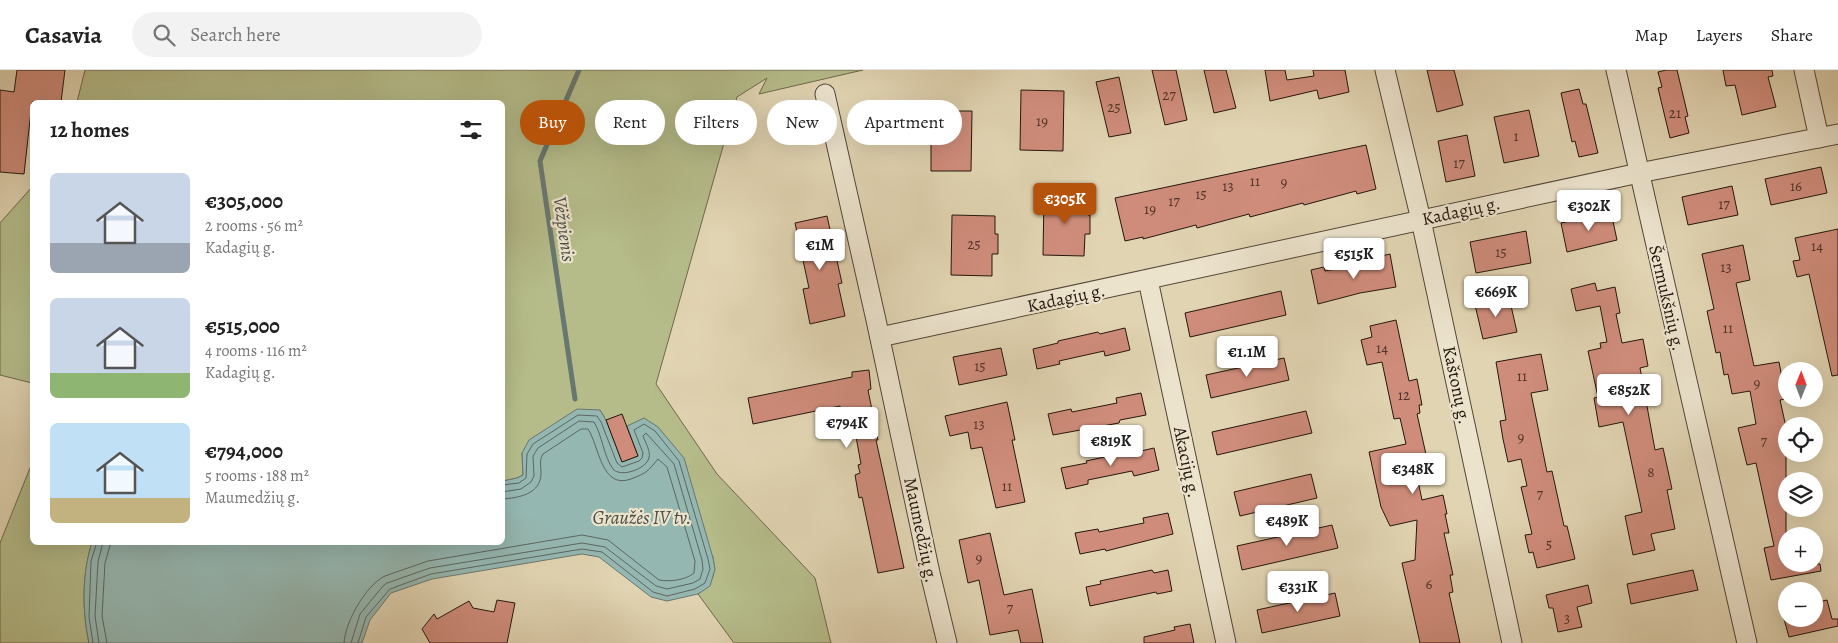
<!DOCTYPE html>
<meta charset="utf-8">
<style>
body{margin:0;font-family:Alegreya,serif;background:#f2f2f2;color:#222;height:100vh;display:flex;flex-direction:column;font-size:19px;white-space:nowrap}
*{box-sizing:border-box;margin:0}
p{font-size:16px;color:#767676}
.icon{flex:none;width:28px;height:28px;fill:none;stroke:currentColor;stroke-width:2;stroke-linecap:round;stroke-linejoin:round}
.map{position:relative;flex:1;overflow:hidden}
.panel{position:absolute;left:30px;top:30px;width:475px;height:445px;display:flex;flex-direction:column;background:#fff;border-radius:8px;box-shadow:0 5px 20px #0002}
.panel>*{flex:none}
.guide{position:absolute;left:520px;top:30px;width:475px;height:45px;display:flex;gap:10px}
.needle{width:32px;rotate:1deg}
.fabs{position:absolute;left:1778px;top:292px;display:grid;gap:10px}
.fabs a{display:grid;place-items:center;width:45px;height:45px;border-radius:50%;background:#fff;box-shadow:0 5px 20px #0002;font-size:25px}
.price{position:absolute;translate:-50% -42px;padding:0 11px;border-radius:5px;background:#fff;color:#222;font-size:16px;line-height:32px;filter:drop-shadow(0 1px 2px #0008)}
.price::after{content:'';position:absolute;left:50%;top:30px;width:15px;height:11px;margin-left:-8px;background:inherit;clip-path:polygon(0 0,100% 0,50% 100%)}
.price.selected{background:#b45309;color:#fff}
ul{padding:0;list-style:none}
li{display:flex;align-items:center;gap:15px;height:125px;padding:0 20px}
li span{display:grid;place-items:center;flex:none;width:140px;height:100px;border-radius:8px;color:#555}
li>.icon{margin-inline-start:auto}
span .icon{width:60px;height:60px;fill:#fffc;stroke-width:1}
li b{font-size:21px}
h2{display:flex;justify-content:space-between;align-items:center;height:60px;padding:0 20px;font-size:21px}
.tag{padding:0 18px;border-radius:22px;background:#fff;box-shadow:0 5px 20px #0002;font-size:18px;line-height:45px}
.tag.selected{background:#b45309;color:#fff}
header{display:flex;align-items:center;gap:30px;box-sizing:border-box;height:70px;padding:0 25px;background:#fff;border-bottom:1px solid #e0e0e0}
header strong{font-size:24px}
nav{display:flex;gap:28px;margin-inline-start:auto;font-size:18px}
.search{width:350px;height:45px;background:#f2f2f2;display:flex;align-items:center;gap:12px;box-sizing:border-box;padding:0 18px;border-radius:28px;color:#767676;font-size:19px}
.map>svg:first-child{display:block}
</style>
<header>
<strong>Casavia</strong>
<div class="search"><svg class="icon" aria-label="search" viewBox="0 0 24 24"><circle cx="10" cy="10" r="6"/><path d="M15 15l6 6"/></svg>Search here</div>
<nav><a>Map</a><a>Layers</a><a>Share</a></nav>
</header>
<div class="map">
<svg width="1838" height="573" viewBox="0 0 1838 573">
<rect width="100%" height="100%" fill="#e1d4b2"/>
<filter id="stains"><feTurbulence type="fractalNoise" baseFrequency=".004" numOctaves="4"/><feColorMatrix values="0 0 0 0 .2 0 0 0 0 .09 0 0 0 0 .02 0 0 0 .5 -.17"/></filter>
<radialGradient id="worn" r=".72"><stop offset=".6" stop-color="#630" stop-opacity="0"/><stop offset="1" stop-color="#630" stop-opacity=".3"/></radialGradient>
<g fill="#b5bc8a" stroke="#6c694c">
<path d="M85 0H863L759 24 767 8 737 27 656 314 717 404 815 508 831 573H734L698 524C713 513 716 506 713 487L638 386 622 392 606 350 600 340 522 383 523 405 517 408 503 411 502 32H77Z"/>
<polygon points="32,117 32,313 0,305 0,153"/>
<path d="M32 393V472L92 473C82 504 82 540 89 573H0V473Z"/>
</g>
<path fill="#95b7b1" stroke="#687770" d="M577 339 600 340 606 350 622 392 638 386 627 356 644 348 658 357 684 388 713 488 715 499 710 516 698 524 667 531 651 527 599 487 582 484 432 509 391 523 370 550 362 573H89C82 540 82 504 92 472H502L503 411 517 408 523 405 522 383 529 370Z"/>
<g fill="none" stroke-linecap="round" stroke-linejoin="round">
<g stroke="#5c6660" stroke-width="1">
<polyline points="93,573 89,547 91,491 97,472"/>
<polyline points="99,573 95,546 98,492 103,472"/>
<polyline points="107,573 102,546 105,493 111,472"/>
<path d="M344 573C345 552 366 515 385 506L428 491 582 465 608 470 659 510C670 512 686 510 694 503L695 491 667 397 658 389C648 401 647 403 631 409 601 420 599 375 588 359H581L543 384C539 390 541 396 541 403 541 424 519 428 502 429"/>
<path d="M351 573 360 544 383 516 387 513 430 498 582 473 605 477 656 516 667 519 693 513 700 509 703 499 702 490 674 394 646 363 643 366C645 372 651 381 649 388 646 399 621 408 613 399 604 387 602 365 594 352L579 351 538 378 533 386 534 406 531 412 521 419 502 422"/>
<polyline points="358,573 366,547 390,519 431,504 582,479 602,482 653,522 667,526 695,519 705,513 710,499 708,489 679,391 655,361 644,354 634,360 643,383 642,388 639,391 622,397 617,393 601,352 597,346 578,345 533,374 527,384 526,408 519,413 502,415"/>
</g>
<polyline stroke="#687770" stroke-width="5" points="575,329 540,91 579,0"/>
</g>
<g fill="#cf8c7b" stroke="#24160e">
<polygon points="17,0 65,0 61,32 32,32 24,104 0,102 0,20 14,22"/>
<polygon points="1152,0 1176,0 1187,50 1165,55"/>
<polygon points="1204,0 1226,0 1236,38 1214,43"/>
<polygon points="1265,0 1285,0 1287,10 1314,6 1313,0 1345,0 1349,22 1319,29 1317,20 1270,31"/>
<polygon points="1427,0 1454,0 1463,35 1437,42"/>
<polygon points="1666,0 1677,0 1688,46 1685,47 1689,63 1670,68 1658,18 1662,17 1658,2"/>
<polygon points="1723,0 1772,0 1773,6 1768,7 1776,37 1742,45 1735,15 1726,16"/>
<polygon points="1119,7 1131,63 1109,67 1096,12"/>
<polygon points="1579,19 1583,34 1586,34 1598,83 1579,87 1575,71 1572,72 1561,23"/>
<polygon points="1021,20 1064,21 1063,81 1020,80"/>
<polygon points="1529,40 1539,86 1504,93 1494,47"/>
<polygon points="931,41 972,41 971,101 931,101"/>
<polygon points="1467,65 1475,106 1446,112 1438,71"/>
<polygon points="1366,75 1376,119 1357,124 1356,121 1304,135 1303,133 1250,147 1249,144 1197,158 1196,155 1143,169 1143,167 1125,171 1115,128"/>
<polygon points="1821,97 1827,123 1771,135 1765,109"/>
<polygon points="1732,116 1738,145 1688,155 1682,127"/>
<polygon points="1044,125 1088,126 1088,145 1090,145 1090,164 1085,164 1084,186 1043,185"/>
<polygon points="1611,142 1617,170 1567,182 1561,153"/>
<polygon points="952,145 995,146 995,164 998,164 998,184 992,184 992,206 951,205"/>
<polygon points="827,146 842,213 838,214 845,246 810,254 803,219 809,218 795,153"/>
<polygon points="1838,159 1838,305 1832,306 1809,204 1797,207 1793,191 1800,190 1795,168"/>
<polygon points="1526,161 1531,193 1476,203 1470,172"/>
<polygon points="1743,175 1750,210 1736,213 1754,296 1779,292 1786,329 1780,330 1786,357 1786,494 1820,494 1821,501 1771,510 1764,478 1774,476 1756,393 1747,395 1738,358 1756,354 1750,321 1732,324 1728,304 1724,305 1720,282 1716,283 1707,241 1714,239 1702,184"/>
<polygon points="1390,184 1396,217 1360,223 1318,234 1311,200 1324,197 1325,201 1377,191 1377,187"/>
<polygon points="1595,213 1597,221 1615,217 1620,243 1616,244 1622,273 1643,269 1648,296 1640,298 1655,380 1663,378 1672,419 1667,420 1675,459 1651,464 1655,480 1633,485 1625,446 1642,442 1623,352 1599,357 1594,328 1598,327 1588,281 1601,278 1600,273 1607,272 1600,236 1576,241 1571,219"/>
<polygon points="1281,221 1286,245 1190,267 1185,243"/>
<polygon points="1509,227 1517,262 1483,269 1475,235"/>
<polygon points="1396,250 1409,311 1417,309 1422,335 1419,335 1420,343 1417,344 1427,389 1414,392 1422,430 1443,425 1447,444 1445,444 1449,463 1444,463 1453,505 1450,505 1453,522 1449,523 1460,573 1420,573 1402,493 1415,490 1417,450 1390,456 1381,437 1369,382 1406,374 1400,348 1394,349 1382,292 1367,295 1361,270 1372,267 1370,256"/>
<polygon points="1125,258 1130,280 1105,286 1104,281 1059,291 1060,294 1037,299 1033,279 1058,273 1058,271 1098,262 1100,264"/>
<polygon points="1001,278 1007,305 959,315 953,287"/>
<polygon points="1541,284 1548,320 1531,323 1547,402 1552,401 1564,456 1567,456 1575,489 1537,498 1533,482 1529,483 1525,465 1532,464 1521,417 1527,416 1521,389 1508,392 1503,369 1500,351 1506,350 1496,292"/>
<polygon points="1284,288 1289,310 1211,328 1206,305"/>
<polygon points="869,300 871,319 868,320 878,370 876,370 904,498 878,503 862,427 859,428 855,405 860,403 858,395 861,394 856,367 848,369 840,336 753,354 748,328 852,307 852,302"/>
<polygon points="1141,323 1146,345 1120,350 1119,353 1053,365 1048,344 1071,339 1072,342 1117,333 1116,328"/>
<polygon points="1007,332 1015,370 1012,370 1025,432 996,438 982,377 971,379 968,362 950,366 945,346"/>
<polygon points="1306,341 1312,363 1217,385 1212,362"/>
<polygon points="622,344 638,386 622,392 606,350"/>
<polygon points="1154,378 1159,400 1134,406 1132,401 1088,410 1088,414 1066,419 1061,398 1087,393 1086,391 1127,382 1128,384"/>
<polygon points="1311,404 1317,428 1240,446 1234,422"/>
<polygon points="1168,443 1173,464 1106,481 1105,479 1080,484 1075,463 1098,459 1099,462 1144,453 1143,448"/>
<polygon points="1332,455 1338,478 1242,500 1237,476"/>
<polygon points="990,463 1004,525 1032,519 1043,573 1021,573 1018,560 990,565 979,510 968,513 959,470"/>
<polygon points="1152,500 1154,503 1168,500 1172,521 1157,524 1156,522 1090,536 1086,517 1101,514 1100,511"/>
<polygon points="1693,500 1698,520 1631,534 1627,514"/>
<polygon points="1588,515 1592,533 1577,537 1582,557 1558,562 1553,538 1549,538 1546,525"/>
<polygon points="1335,523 1340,546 1262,563 1257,540"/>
<polygon points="497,530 515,533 507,573 430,573 422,559 434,544 437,549 469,531 473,538 494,542"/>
<polygon points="1827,530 1832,549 1838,549 1838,556 1789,567 1784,549 1814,549 1814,533"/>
<polygon points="1190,554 1194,573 1144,573 1144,567 1175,560 1174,557"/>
</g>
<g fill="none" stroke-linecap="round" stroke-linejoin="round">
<defs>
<g id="minor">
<polyline points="1385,0 1421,150 1512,573"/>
<polyline points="1616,0 1747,573"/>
<polyline points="1804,0 1819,68"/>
<polyline points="825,24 876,250 930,503 947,573"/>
<polyline points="1148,210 1226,573"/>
<polyline points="880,267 1639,103 1838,64"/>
</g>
</defs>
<use href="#minor" stroke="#534637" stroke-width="21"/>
<use href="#minor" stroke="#ece3cd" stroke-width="19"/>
</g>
<g text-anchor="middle" stroke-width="4.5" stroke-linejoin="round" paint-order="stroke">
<g font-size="15" fill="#4f3429">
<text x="1169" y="30">27</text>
<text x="1114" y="42">25</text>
<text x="1675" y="48">21</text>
<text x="1042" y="56">19</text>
<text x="1516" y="71">1</text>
<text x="1459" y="98">17</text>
<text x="1255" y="116">11</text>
<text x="1284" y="117">9</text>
<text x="1228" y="121">13</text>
<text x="1796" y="121">16</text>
<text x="1201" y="129">15</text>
<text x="1174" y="136">17</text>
<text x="1724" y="139">17</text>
<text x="1150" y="144">19</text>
<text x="974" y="179">25</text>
<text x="1817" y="181">14</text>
<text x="1501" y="187">15</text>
<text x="1726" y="202">13</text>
<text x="1728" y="263">11</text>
<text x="1382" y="283">14</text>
<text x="980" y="301">15</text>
<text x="1522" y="311">11</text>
<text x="1757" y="318">9</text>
<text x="1404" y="330">12</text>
<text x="979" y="359">13</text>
<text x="1521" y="372">9</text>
<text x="1764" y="376">7</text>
<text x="1651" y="407">8</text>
<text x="1007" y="421">11</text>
<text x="1540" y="429">7</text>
<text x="1549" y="479">5</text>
<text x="979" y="493">9</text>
<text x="1429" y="519">6</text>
<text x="1010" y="543">7</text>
<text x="1567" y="553">3</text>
</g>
<g font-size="18" fill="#24160e" stroke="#ece3cd">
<text transform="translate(1461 141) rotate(-12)" y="6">Kadagių g.</text>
<text transform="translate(1066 228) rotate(-12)" y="6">Kadagių g.</text>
<text transform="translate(1667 228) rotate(77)" y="6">Šermukšnių g.</text>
<text transform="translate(1457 315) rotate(78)" y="6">Kaštonų g.</text>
<text transform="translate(1187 392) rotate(78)" y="6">Akacijų g.</text>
<text transform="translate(921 460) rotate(78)" y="6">Maumedžių g.</text>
</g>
<g font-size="19" font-style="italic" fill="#4c4e47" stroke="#ece3cd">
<text transform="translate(565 159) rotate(82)" y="7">Vėžpienis</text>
<text x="642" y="454">Graužės IV tv.</text>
</g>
</g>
<rect width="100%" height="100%" filter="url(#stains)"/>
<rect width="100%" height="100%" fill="url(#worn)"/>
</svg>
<div class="fabs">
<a><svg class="needle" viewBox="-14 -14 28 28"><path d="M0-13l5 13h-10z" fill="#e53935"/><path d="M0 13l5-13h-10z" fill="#767676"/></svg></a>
<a><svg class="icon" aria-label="locate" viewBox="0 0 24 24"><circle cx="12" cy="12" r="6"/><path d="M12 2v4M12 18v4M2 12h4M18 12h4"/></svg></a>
<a><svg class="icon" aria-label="layers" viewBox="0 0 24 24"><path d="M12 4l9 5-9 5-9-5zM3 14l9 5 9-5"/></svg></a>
<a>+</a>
<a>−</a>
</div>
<b class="price selected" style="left:1065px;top:155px">€305K</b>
<b class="price" style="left:1589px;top:162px">€302K</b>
<b class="price" style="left:820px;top:201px">€1M</b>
<b class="price" style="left:1354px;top:210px">€515K</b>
<b class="price" style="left:1496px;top:248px">€669K</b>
<b class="price" style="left:1247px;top:308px">€1.1M</b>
<b class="price" style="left:1629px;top:346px">€852K</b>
<b class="price" style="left:847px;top:379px">€794K</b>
<b class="price" style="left:1111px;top:397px">€819K</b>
<b class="price" style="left:1413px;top:425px">€348K</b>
<b class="price" style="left:1287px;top:477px">€489K</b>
<b class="price" style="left:1298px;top:543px">€331K</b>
<div class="guide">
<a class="tag selected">Buy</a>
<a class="tag">Rent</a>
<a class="tag">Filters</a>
<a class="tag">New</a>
<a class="tag">Apartment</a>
</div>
<section class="panel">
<h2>12 homes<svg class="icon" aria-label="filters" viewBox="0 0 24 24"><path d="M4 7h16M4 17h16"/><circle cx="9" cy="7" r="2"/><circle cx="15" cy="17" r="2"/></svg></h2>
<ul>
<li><span style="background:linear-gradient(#c9d6e8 70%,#9aa5b1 0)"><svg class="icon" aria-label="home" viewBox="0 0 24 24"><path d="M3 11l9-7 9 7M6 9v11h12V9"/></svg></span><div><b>€305,000</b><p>2 rooms · 56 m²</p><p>Kadagių g.</p></div></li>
<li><span style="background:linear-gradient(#c9d6e8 75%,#8fb573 0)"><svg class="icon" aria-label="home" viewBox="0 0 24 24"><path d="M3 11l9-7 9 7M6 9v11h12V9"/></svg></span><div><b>€515,000</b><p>4 rooms · 116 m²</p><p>Kadagių g.</p></div></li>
<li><span style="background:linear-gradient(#bfe0f5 75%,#c2b280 0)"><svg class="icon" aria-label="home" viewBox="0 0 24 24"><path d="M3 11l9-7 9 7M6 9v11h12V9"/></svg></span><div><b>€794,000</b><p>5 rooms · 188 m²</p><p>Maumedžių g.</p></div></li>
</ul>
</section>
</div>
